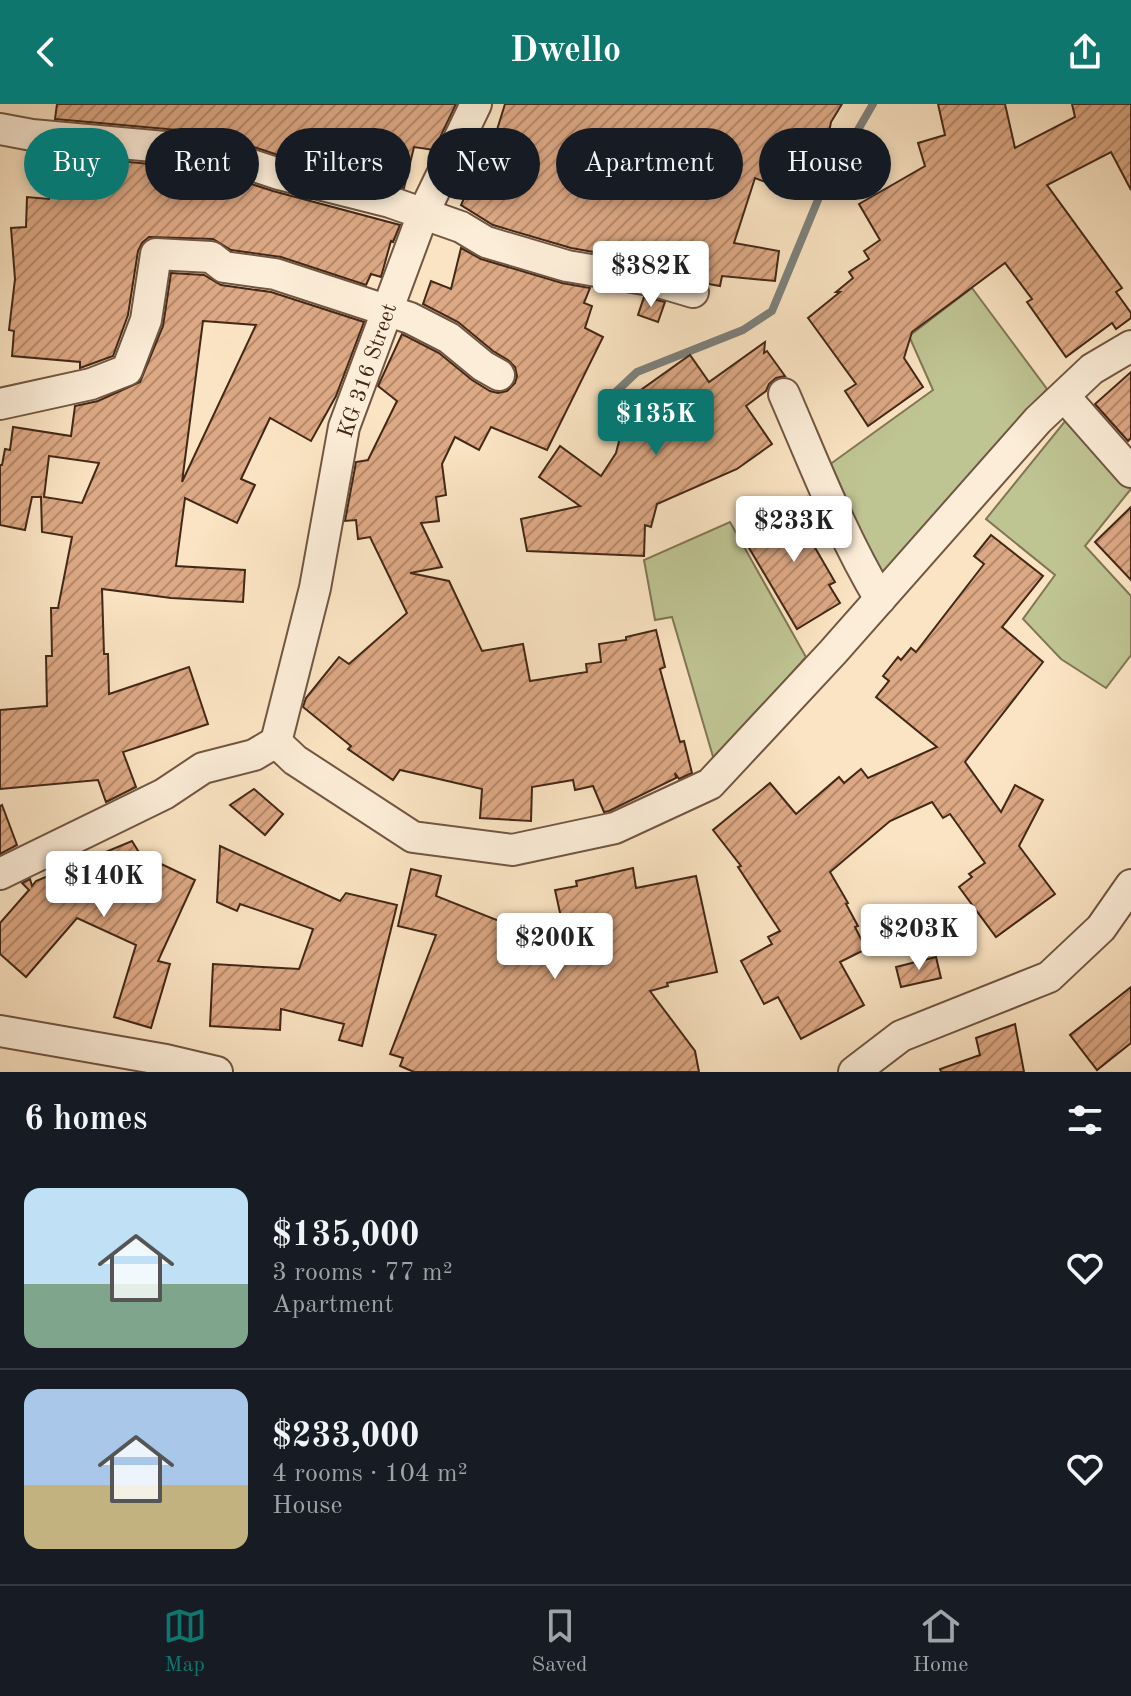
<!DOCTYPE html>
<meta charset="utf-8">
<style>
body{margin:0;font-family:"Old Standard TT",serif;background:#242831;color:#f1f3f6;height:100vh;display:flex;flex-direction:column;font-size:30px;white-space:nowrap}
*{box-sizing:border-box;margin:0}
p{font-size:26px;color:#9ea1a6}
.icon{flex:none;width:44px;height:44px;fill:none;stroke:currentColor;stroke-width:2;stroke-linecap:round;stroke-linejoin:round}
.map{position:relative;height:968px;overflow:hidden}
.sheet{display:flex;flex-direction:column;background:#171b24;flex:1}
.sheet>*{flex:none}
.banner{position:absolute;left:24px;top:24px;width:1084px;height:72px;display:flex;gap:16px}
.price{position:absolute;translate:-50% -68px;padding:0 18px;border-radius:8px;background:#fff;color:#222;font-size:26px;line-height:52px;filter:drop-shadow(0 2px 4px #0008)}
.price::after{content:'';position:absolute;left:50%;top:48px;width:24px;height:18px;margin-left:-12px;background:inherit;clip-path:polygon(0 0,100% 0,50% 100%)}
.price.active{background:#0f766e;color:#fff}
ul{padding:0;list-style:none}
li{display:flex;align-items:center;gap:24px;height:200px;padding:0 24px}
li+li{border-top:2px solid #363941}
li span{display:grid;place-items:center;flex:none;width:224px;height:160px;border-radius:16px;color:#555}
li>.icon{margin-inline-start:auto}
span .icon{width:96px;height:96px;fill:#fffc;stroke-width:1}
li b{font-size:34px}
h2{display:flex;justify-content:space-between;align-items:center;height:96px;padding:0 24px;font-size:34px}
.tag{padding:0 28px;border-radius:36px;background:#171b24;box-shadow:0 4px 12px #0003;font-size:28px;line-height:72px}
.tag.active{background:#0f766e;color:#fff}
header{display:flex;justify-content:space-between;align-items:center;height:104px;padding:0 24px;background:#0f766e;color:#fff;font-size:36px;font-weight:600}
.menu{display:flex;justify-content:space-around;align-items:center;height:112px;border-top:2px solid #363941;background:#171b24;font-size:22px;color:#9ea1a6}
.menu a{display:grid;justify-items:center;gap:4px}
.menu .active{color:#0f766e}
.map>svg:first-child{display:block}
</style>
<header><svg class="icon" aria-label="back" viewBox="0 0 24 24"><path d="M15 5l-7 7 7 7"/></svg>Dwello<svg class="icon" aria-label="share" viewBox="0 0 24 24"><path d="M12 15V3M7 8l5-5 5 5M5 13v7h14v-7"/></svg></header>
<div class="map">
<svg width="1131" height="968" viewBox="0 0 1131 968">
<defs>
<pattern id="building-hatch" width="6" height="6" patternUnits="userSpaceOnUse" patternTransform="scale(2)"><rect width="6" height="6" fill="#dda884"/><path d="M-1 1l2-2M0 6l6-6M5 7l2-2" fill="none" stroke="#b5896b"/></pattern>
</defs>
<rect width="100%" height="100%" fill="#fbe4c3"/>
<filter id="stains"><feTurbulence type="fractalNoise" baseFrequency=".0025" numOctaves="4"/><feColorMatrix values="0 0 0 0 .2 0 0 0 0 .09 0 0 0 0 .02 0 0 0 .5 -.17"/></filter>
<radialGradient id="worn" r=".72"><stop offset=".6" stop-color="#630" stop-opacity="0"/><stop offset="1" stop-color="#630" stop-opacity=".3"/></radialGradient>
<g fill="#bfc493" stroke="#817655" stroke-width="2">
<polygon points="972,184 1047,285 881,479 829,361 933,286 909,232"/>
<polygon points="1066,316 1131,385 1085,442 1131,492 1131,551 1106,584 1061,555 1023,515 1055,471 986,415"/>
<polygon points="730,418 806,553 714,656 672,513 655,516 644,456"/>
</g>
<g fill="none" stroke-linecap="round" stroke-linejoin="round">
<polyline stroke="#7d807c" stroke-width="8" points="604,299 637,268 743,226 772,207 820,91 873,0"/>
</g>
<g fill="url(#building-hatch)" stroke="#432717" stroke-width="2" fill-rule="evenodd">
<polygon points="57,0 456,0 434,46 414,43 404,84 284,53 211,29 55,15"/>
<polygon points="505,0 842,0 831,18 824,54 806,50 795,77 773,67 768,79 755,74 734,139 779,147 775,177 722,172 720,182 709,180 698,171 661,160 571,144 493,121 461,101 475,69 497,79 508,33 496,29"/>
<polygon points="938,0 1005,0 1015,44 1075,13 1072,0 1131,0 1131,86 1111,48 1047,81 1122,184 1116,188 1131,209 1131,214 1116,225 1112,219 1066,253 1027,198 1032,195 1005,159 912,228 904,254 923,283 868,322 845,287 856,280 808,214 840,188 836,188 853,174 849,168 869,155 864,147 880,136 859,100 925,62 918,39 945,31"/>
<polygon points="52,51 205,65 273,87 400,121 393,138 391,137 381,173 371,170 366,181 281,153 231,146 213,135 149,133 142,139 138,147 128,211 113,252 80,264 80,258 12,252 14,227 9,226 15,175 11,124 26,123 27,93 49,95"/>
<polygon points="461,144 481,155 562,179 590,184 584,199 592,202 585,224 603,233 547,346 491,323 479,346 455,333 442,360 446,391 436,393 439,417 421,419 442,463 410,469 449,477 482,547 523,540 530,577 587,568 586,560 601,558 599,540 626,536 626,533 656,526 665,563 660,565 680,638 684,637 692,669 679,675 675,669 676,674 609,707 604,708 593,682 575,686 573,676 532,683 531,717 480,714 482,685 400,666 393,676 348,645 351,642 303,603 306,594 339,553 349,560 407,509 370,433 358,435 356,416 345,417 356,358 368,356 397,297 378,282 402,230 439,249 472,276 490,287 498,289 507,287 515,279 517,272 515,263 508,256 493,247 458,218 423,200 431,177 451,185"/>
<path d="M171 169 204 171 221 181 271 188 364 218 336 292 311 337 270 314 241 375 255 381 237 419 185 394 176 462 245 466 243 498 171 494 102 485 104 550H108L109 590 189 563 208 620 123 648 136 683 106 698 98 676 0 685V606L47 602 46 552H52L51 504H58L72 433 42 428 41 393H32L25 426 0 421V361H2L5 345 10 346 13 323 71 332 75 302 98 297 140 278 163 222ZM203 217 256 221 182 378ZM49 352 99 359 82 399 44 393Z"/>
<polygon points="644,193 665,198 658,218 638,211"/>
<polygon points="765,238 764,249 767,247 785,272 776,274 769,280 766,287 746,302 772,340 737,365 657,400 651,423 645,421 644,452 527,447 521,415 580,402 539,373 560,342 601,372 616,349 627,306 638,288 690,251 709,278"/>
<polygon points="1131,268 1131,334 1128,337 1095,300"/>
<polygon points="807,393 818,414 803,423 835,478 829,481 840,499 797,525 742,432"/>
<polygon points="1131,403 1131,476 1095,438"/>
<polygon points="991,431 1043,472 1002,523 1043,558 965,658 1001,708 1015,681 1043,696 1019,742 1055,790 996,833 959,783 972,773 969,770 985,759 950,710 943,714 932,698 890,717 830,768 848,799 846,800 858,822 855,823 866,845 840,858 864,901 801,935 778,893 764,900 741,857 772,840 768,833 780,827 738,763 741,762 713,726 770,679 796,710 839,673 844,679 861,665 868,674 937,643 876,593 889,577 883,572 898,553 901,556 911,544 916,548 984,460 974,452"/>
<polygon points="254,685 283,710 265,731 230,701"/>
<polygon points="2,701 17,741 0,750 0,702"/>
<polygon points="132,737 140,750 195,776 158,857 170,860 151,924 114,913 136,841 77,814 26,873 0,850 0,819 29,786 22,779 30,775 32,782 36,777"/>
<polygon points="220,742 340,797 346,789 397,801 362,942 339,936 344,920 281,905 280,926 210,922 213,860 299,865 313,825 240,800 237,807 217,798"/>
<polygon points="633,764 636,784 696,772 717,868 667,879 668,882 650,887 695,947 699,968 414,968 400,962 403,954 390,950 436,831 398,822 411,765 441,772 436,792 504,819 506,813 564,827 555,786 577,782 576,777"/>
<polygon points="936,853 941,874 901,883 896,863"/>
<polygon points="1131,883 1131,939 1097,966 1070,931"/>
<polygon points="1015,920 1024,968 941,968 940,965 980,951 976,934"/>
</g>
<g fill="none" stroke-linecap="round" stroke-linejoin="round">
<defs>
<g id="minor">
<polyline points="0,25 32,31 209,47 279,70 390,98 461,123 486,138 567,162 656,177 693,188"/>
<path d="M784 290C814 359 841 430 880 495"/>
<polyline points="1064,292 1131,368"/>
<polyline points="0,300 91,280 127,266 146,216 156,150 211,153 224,163 275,170 410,214 449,234 483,262 499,271"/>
<polyline points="276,638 315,484 344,323 423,110 476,0"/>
<polyline points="0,770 164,690 203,664 254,651 276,638 295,656 413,733 512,746 615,724 710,680 833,548 1038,316 1092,265 1131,242"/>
<polyline points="0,927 166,956 217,968"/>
<polyline points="854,968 901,932 1049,873 1101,824 1131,781"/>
</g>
</defs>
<use href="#minor" stroke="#715642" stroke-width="34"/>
<use href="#minor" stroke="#fcedd8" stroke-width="30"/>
</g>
<g text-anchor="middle" stroke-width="7" stroke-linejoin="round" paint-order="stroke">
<g font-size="22" fill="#432717" stroke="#fcedd8">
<text transform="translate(366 266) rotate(-71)" y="8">KG 316 Street</text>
</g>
</g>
<rect width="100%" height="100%" filter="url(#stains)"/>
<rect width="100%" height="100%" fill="url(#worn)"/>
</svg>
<b class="price" style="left:651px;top:205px">$382K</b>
<b class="price active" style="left:656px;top:353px">$135K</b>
<b class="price" style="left:794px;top:460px">$233K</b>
<b class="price" style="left:104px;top:815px">$140K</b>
<b class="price" style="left:919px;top:868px">$203K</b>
<b class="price" style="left:555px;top:877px">$200K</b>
<div class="banner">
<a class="tag active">Buy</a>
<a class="tag">Rent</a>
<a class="tag">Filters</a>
<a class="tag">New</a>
<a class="tag">Apartment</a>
<a class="tag">House</a>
</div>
</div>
<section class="sheet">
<h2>6 homes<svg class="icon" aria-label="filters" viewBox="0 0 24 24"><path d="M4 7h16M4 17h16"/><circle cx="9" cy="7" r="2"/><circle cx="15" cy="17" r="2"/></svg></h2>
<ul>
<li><span style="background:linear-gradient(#bfe0f5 60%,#7fa58c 0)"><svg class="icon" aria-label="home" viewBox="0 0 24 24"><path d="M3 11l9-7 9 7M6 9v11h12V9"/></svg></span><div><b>$135,000</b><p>3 rooms · 77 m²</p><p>Apartment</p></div><svg class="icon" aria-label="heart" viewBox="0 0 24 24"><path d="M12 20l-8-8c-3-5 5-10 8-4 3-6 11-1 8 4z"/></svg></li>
<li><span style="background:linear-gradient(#a9c7e8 60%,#c2b280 0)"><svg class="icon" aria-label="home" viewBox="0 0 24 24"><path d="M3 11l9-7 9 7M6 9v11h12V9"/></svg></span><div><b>$233,000</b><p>4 rooms · 104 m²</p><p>House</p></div><svg class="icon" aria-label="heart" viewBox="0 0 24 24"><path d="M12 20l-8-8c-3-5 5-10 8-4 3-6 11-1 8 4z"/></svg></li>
</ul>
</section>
<nav class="menu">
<a class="active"><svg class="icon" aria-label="map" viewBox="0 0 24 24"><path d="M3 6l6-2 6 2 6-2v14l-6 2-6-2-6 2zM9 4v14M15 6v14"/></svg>Map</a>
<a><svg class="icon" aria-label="saved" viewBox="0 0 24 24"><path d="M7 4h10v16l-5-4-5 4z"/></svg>Saved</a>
<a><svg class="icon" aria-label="home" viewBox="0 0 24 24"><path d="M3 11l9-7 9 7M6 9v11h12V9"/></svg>Home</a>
</nav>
